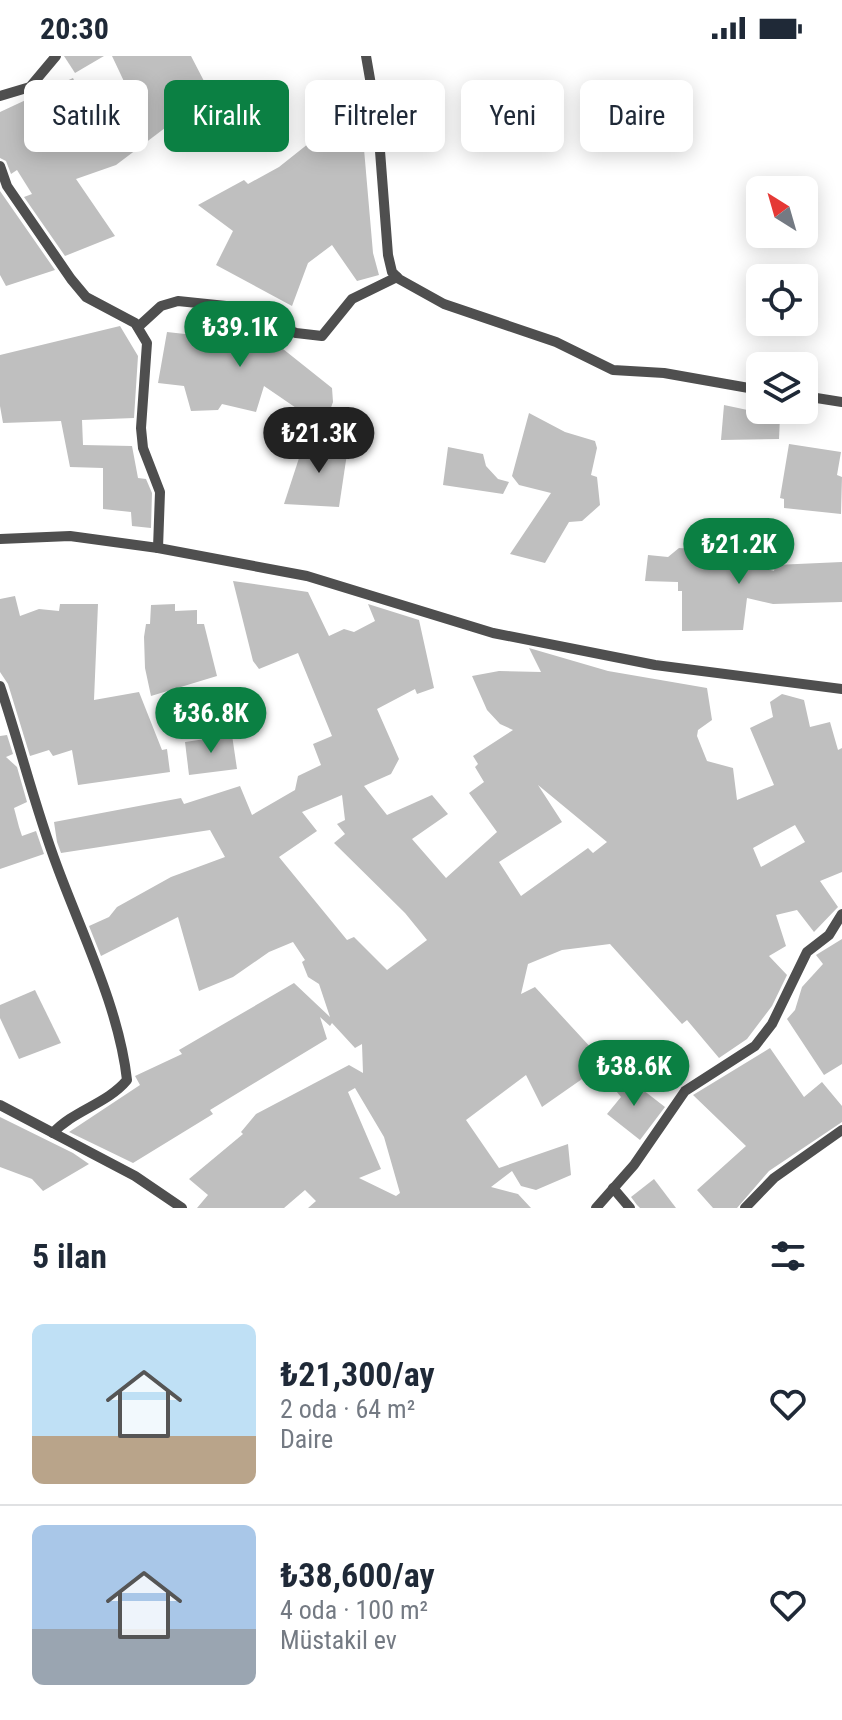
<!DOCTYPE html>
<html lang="tr">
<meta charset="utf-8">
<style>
body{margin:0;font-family:"Roboto Condensed",sans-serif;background:#f6f6f7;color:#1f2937;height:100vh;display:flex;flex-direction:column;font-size:30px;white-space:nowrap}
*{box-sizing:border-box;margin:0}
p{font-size:26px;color:#747a83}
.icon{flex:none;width:44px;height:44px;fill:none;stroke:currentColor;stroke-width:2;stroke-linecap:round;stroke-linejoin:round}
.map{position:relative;height:1152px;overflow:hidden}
.sheet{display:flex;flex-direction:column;background:#fff;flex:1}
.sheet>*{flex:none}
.hud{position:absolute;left:24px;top:24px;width:794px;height:72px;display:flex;gap:16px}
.needle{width:52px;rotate:323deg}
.buttons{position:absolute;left:746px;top:120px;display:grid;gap:16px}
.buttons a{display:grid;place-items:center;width:72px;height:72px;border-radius:12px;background:#fff;box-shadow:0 4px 20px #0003;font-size:40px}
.price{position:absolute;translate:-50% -68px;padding:0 18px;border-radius:28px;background:#0b8043;color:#fff;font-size:26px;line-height:52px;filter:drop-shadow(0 2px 4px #0008)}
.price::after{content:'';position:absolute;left:50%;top:48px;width:24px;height:18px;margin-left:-12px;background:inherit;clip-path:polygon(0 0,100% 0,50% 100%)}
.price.on{background:#222;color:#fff}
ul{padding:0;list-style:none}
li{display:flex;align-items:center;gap:24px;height:200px;padding:0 32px}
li+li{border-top:2px solid #e0e1e3}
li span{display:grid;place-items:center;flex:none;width:224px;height:160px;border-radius:12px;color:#555}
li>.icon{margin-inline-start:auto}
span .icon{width:96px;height:96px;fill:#fffc;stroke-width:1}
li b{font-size:34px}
h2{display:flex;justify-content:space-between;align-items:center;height:96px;padding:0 32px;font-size:34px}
.chip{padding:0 28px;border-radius:12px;background:#fff;box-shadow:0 4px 20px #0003;font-size:28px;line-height:72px}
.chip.on{background:#0b8043;color:#fff}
.status{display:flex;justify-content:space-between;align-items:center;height:56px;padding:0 40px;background:#fff;direction:ltr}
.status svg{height:22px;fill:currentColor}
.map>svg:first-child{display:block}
</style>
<div class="status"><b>20:30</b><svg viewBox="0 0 49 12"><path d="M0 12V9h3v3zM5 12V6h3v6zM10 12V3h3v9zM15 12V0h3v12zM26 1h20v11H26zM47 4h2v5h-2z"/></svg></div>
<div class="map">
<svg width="842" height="1152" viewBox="0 0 842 1152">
<rect width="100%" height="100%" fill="#fff"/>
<g fill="#bfbfbf" fill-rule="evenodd">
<polygon points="64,0 104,0 75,17"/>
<polygon points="112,0 191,0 205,27 201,36 202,44 116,109 76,123 115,180 65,200 24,141 32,138 17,114 11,118 6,105 0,102 0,56 73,22 88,56 129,36"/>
<polygon points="318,80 364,93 373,197 379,219 357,225 332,189 308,207 292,250 216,209 233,175 198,149 244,124 248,128 279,111"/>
<polygon points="0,134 0,135 55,214 6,230 0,219"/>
<polygon points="199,256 233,261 277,278 280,282 278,289 332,332 333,346 324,371 264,330 256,356 222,348 218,354 191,355 184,330 158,327 167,276 194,279"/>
<polygon points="120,270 138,300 134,362 82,364 83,389 132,390 138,422 146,423 152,437 151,472 132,470 131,456 103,453 103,412 70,411 61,365 3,367 0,350 0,299"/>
<polygon points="724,349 780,361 779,383 721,384"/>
<polygon points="529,357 565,376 595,385 597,392 591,419 597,421 600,449 582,465 569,466 545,507 510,498 551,437 519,429 512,420"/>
<polygon points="329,380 348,391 339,451 284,448 301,396"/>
<polygon points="789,388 841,396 837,419 842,421 841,458 784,452 784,443 780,442"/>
<polygon points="448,391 483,398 486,410 498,423 509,426 503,438 443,429"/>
<polygon points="679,492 711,494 711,497 774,515 775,509 842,506 842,546 773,548 747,542 743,574 682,575 682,535 678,535 678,526 645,525 648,499 668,501"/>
<path d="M233 525 308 536 329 580 344 573 354 576 375 565 368 548 419 564 434 632 417 638 415 633 377 653 399 703 391 718 364 730 387 759 432 739 448 758 412 783 446 822 497 776 469 737 484 726 475 711 478 708 473 700 513 674 500 668 487 654 472 620 499 615 541 616 529 592 608 615 707 632 712 664 698 674 697 680 707 705 733 712 737 744 774 729 750 672 773 661 770 646 782 638 804 644 810 671 830 666 838 694 842 692V816L820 825 838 851 814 876 797 854 776 859 786 890 769 900 787 919 772 950 747 983 719 1002 687 964 682 968 610 888 562 894 528 908 521 938 535 931 605 1007 542 1051 526 1019 466 1064 499 1112 568 1088 571 1119 536 1134 521 1130 512 1115 491 1131 518 1138 531 1152H308L316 1145 305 1134 284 1152H197L208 1139 189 1123 243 1078 241 1076 256 1058 349 1009 363 1017 362 988 355 992 332 967 330 970 320 961 327 983 210 1054 213 1058 133 1107 69 1076 140 1029 135 1020 182 998 179 994 294 927 330 961 319 928 308 921 302 906 305 904 293 886 269 896 233 921 199 935 178 861 101 900 89 870 109 861 117 851 171 821 225 801 210 774 61 797 57 786 54 766 181 742 184 748 240 730 252 759 295 734 298 720 321 709 313 688 332 680 298 597 259 613 253 605ZM538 729 607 786 593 797 588 792 521 840 499 806 562 766ZM342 739 345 764 337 768 345 778 334 787 405 857 427 884 387 914 354 881 347 884 279 801 317 775 302 756ZM795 769 805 786 761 811 753 792ZM355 1032 384 1081 400 1137 396 1140 359 1122 381 1113 348 1036Z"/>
<polygon points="15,540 20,560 39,553 59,555 60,548 98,548 94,644 139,636 162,694 167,693 170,716 78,729 72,694 53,700 49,694 30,700 8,628 0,616 0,543"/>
<polygon points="175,548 175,555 197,554 197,568 204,568 217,620 151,640 145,612 144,581 146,568 150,568 151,549"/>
<polygon points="7,679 13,698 6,701 17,711 27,746 14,752 19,771 22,780 36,775 44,798 0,813 0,680"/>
<polygon points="232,679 237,713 189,719 185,686"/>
<polygon points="842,883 842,1008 824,1019 787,963 795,954 802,931 823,908 816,899"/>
<polygon points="35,934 61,987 19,1003 0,962 0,949"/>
<polygon points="770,992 804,1041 822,1026 842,1050 842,1066 769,1115 737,1152 713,1152 697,1134 746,1090 693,1039"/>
<polygon points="621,1017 665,1051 640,1084 607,1058 621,1041 612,1030"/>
<polygon points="0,1061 73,1097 89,1108 43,1135 32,1123 0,1111"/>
<polygon points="654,1123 676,1152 640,1152 637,1149 631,1141"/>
</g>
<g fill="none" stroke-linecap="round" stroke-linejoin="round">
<g stroke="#4f4f4f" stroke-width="10">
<polyline points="366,0 378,69 388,199 392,216 399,223 444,248 556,286 613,314 664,317 760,334"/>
<polyline points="0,40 30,31 56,0"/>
<polyline points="0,110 7,130 71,223 86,241 135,267 147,287 141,372 143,392 160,436 158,492"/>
<polyline points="138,271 161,250 178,245 226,250 296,277 322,280 352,243 397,221"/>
<polyline points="804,340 842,346"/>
<polyline points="0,483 70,480 158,492 307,520 493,577 655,609 842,633"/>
<path d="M0 630C20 689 35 752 57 810 82 878 119 952 127 1024 107 1048 74 1054 53 1077"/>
<polyline points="0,1049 135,1120 182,1152"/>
<polyline points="613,1132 630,1152"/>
<polyline points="596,1152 634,1109 685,1035 755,990 772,968 807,896 829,879 842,858"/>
<polyline points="745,1152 774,1122 842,1074"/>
</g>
</g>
</svg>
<div class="buttons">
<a><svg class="needle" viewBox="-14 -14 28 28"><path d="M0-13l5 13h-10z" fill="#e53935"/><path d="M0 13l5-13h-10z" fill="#747a83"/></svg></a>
<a><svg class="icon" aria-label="locate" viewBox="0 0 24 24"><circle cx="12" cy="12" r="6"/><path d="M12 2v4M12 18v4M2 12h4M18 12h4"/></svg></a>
<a><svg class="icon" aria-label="layers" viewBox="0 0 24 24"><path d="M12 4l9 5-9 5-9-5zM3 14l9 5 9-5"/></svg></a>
</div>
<b class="price" style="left:240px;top:313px">₺39.1K</b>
<b class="price on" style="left:319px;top:419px">₺21.3K</b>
<b class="price" style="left:739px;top:530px">₺21.2K</b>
<b class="price" style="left:211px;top:699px">₺36.8K</b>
<b class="price" style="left:634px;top:1052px">₺38.6K</b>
<div class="hud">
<a class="chip">Satılık</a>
<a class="chip on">Kiralık</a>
<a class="chip">Filtreler</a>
<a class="chip">Yeni</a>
<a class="chip">Daire</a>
</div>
</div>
<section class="sheet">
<h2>5 ilan<svg class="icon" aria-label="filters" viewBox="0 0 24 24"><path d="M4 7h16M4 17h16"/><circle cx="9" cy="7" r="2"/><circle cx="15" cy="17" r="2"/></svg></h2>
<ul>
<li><span style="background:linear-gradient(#bfe0f5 70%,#b9a48a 0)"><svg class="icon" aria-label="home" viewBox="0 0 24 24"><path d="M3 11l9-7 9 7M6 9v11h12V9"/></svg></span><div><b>₺21,300/ay</b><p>2 oda · 64 m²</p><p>Daire</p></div><svg class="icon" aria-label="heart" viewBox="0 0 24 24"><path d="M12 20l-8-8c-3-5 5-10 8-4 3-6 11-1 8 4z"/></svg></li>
<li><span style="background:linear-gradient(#a9c7e8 65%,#9aa5b1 0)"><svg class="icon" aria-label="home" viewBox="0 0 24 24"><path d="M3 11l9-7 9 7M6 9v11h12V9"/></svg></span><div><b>₺38,600/ay</b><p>4 oda · 100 m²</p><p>Müstakil ev</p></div><svg class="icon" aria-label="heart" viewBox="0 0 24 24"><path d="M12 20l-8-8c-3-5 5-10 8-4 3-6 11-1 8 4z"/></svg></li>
</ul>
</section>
